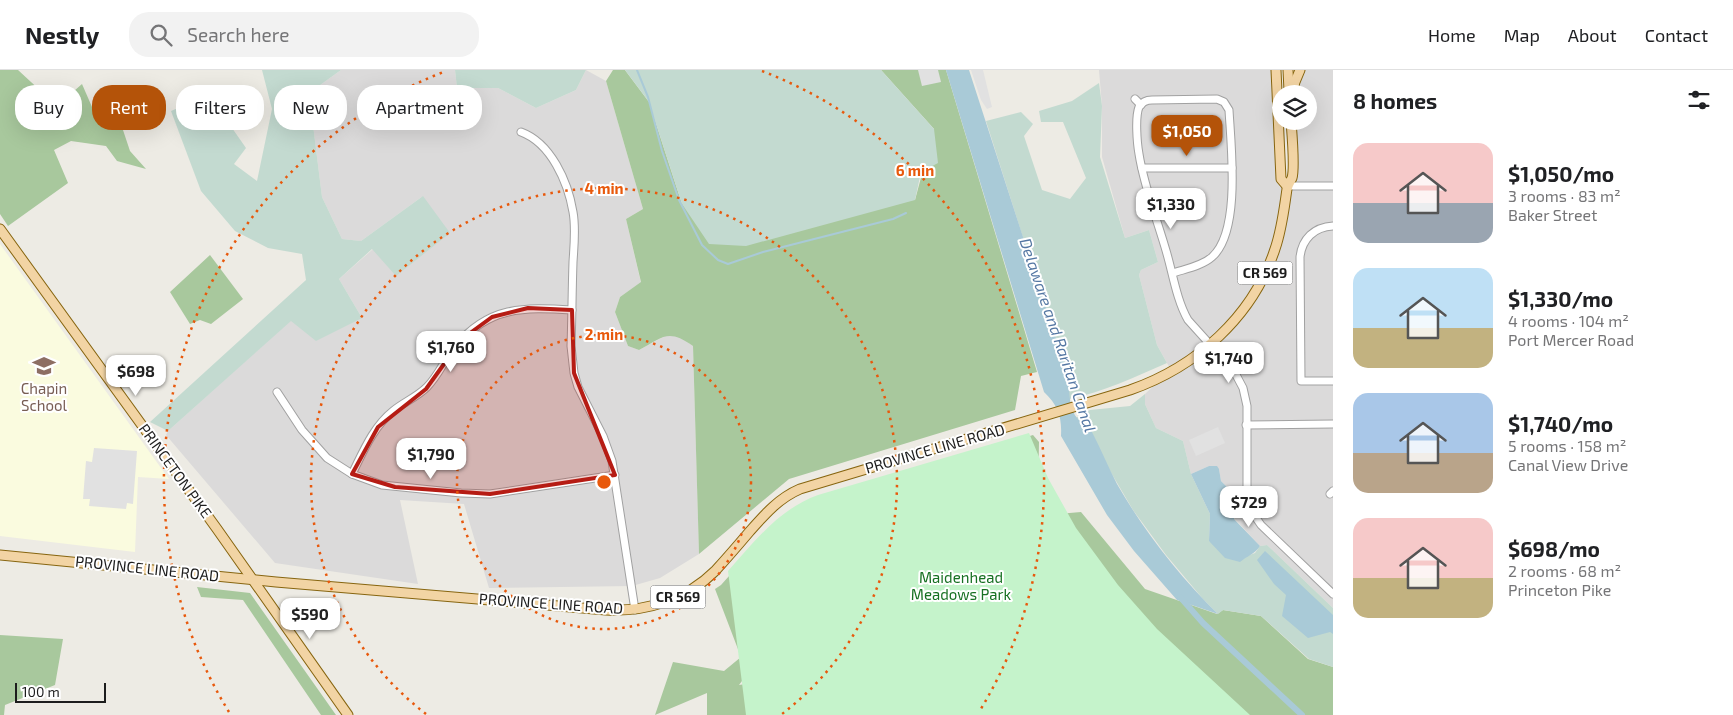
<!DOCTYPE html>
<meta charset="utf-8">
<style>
body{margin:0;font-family:"Exo 2",sans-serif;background:#f2f2f2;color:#202124;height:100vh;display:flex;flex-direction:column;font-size:19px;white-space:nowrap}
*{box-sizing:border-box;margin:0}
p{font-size:16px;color:#757577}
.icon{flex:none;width:28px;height:28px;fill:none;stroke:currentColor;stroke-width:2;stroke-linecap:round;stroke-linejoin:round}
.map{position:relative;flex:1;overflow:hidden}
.details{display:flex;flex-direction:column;background:#fff;width:400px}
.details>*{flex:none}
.banner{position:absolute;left:15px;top:15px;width:475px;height:45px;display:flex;gap:10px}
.buttons{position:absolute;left:1272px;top:15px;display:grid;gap:10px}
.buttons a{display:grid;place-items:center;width:45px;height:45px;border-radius:50%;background:#fff;box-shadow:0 5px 20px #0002;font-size:25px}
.scale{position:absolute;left:15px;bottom:12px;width:91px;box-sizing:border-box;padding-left:5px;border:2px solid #1d1d1d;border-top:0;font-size:14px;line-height:18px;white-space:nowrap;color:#1d1d1d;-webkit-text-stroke:4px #fff;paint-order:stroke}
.price{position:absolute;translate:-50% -42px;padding:0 11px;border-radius:10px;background:#fff;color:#222;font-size:16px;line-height:32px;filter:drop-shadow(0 1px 2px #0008)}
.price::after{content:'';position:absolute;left:50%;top:30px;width:15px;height:11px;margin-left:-8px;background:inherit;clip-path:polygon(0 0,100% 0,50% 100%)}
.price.active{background:#b45309;color:#fff}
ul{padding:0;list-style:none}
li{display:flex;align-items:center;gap:15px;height:125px;padding:0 20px}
li span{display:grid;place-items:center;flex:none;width:140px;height:100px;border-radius:15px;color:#555}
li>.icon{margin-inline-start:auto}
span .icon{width:60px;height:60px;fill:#fffc;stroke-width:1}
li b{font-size:21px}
h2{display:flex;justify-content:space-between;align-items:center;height:60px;padding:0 20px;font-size:21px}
.chip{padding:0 18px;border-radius:20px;background:#fff;box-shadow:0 5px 20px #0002;font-size:18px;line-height:45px}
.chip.active{background:#b45309;color:#fff}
header{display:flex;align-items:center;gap:30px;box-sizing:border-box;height:70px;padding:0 25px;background:#fff;border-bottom:1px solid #e0e0e0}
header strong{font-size:24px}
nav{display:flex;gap:28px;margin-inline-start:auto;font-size:18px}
.search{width:350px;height:45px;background:#f2f2f2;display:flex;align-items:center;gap:12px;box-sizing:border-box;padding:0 18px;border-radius:20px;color:#757577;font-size:19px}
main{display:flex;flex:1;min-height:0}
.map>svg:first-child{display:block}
</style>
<header>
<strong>Nestly</strong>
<div class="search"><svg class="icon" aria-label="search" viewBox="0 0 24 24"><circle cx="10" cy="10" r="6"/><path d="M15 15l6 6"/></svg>Search here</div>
<nav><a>Home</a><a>Map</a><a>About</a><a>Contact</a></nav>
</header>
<main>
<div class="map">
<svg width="1333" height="645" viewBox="0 0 1333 645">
<rect width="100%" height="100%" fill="#edebe4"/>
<g fill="#dbdada">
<polygon points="341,0 455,0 457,18 498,18 536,38 576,20 586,0 606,11 643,139 626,149 641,213 620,227 615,242 628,276 639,280 667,265 681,267 693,276 699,484 660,508 632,516 489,518 464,434 400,430 418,514 275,493 166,365 168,361 291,250 362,248 339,209 373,179 423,126 361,171 342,169 322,127 309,23"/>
<polygon points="1099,0 1276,0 1281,109 1287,116 1292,108 1291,51 1309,51 1309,24 1292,24 1300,0 1333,0 1333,538 1267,475 1260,476 1234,448 1234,431 1229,419 1221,411 1219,399 1209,396 1191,404 1183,371 1156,358 1145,334 1145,324 1163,307 1172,302 1157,275 1139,205 1141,200 1158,192 1149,160 1125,168 1102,87 1102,36"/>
</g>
<polygon fill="#fafbdf" points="0,174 169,409 138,407 135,482 0,466"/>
<g fill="#a8c89d">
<polygon points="0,0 18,0 57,36 82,14 92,37 105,35 118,45 130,81 146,99 117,91 106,76 71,71 54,80 68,113 8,156 0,144"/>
<path d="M613 0H625L649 32 682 134 915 130 934 59 881 0H946L1037 302 1021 306 1015 340 789 409 699 484 693 276C668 258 663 267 639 280L628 276 615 242 620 227 641 212 626 149 643 139 606 11Z"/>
<polygon points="210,185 243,229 211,254 200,250 190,254 170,222"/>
<polygon points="1033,365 1039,372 1038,428 1058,444 1081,442 1145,519 1217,544 1223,540 1261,546 1308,589 1333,597 1333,645 1199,645 855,419"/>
<polygon points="746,487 773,569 739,615 852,597 914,645 707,645 707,623 655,645 673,592 724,601 741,587 715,519 721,515"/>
<polygon points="197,517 250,523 336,645 321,645 243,530 201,527"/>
<polygon points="0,565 63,569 55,615 5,635 4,645 0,645"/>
</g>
<g fill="#c3dad0">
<polygon points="262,0 341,0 309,23 322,127 342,169 361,171 423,126 450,163 396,206 372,179 339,209 362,248 316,271 291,251 168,361 150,352 306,210 302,184 268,178 235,161 201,121 171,41 209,25 246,78 234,94 257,111 272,39"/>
<polygon points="455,0 586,0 576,20 536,38 498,18 457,18"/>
<polygon points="625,0 881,0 934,59 938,93 921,102 915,130 746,176 709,174 682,134 649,32"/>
<path d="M1099 13 1102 36 1100 87 1125 168 1149 160 1158 192 1141 200 1139 205 1157 275 1167 293C1135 307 1103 322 1069 329L1068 309 986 51 1021 42 1033 54 1024 66 1042 120 1070 129 1086 108 1063 52H1041L1039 41 1072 31Z"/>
<polygon points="1145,324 1145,334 1156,358 1183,371 1191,404 1210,444 1209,471 1247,486 1255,483 1260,476 1267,475 1333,538 1333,597 1309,589 1261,546 1223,540 1218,544 1203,529 1166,485 1133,440 1106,394 1089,357 1076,348 1090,340 1130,336"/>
</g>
<path fill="#c5f3cb" d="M1029 363 1048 408 1076 458 1118 515 1157 559 1250 645H746L728 501C755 471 779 439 818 425Z"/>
<g fill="#e1e1e1">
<polygon points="918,0 938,0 941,12 922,16"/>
<polygon points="971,0 983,0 992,37 987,39 981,30"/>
<polygon points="1218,357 1225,373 1196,386 1189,370"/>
<polygon points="94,378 137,381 133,434 127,433 126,439 89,436 90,429 83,429 86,391 92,392"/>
</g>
<g fill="#a9cad7">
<path d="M946 0H969L1069 309C1069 322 1069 340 1078 349 1083 354 1088 356 1092 362 1101 379 1108 397 1117 414 1144 461 1179 506 1218 544L1177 530 1134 481 1107 445 1061 366C1062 347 1058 335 1044 322Z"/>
<path d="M1209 396H1217L1219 399 1221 411 1229 419 1234 431V449L1260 476C1255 484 1247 486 1240 492L1225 488 1209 471 1210 444 1191 404Z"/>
<polygon points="1265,481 1333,545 1333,564 1330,562 1308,568 1282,546 1286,525 1274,514 1257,490"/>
</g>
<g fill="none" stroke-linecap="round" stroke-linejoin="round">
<polyline stroke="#a9cad7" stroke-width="2" points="637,0 648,27 662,81 679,130 702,175 718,190 728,194 763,182 893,149 906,143"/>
<polyline stroke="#a9cad7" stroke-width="6" points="1181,528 1203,553 1302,645"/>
<defs>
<g id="minor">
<polyline points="1135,29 1141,35"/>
<path d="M521 62C551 73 568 112 573 142 576 158 574 175 573 192 572 220 572 248 571 276L574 303 578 317 603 366 612 391 635 540"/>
<polyline points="1142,98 1232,98"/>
<polyline points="1287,116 1333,116"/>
<path d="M1333 156C1314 157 1302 169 1300 187L1301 311H1333"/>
<path d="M1173 203C1185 199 1202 196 1212 187 1241 162 1231 76 1229 40L1224 32 1217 29 1152 30C1146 30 1142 32 1139 37 1135 47 1137 73 1139 84 1144 117 1158 152 1167 184 1173 205 1177 231 1188 250L1234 301 1243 318 1247 336V426L1252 442 1261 455 1333 524"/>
<polyline points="277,322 302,360 327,388 352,404 382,415 461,423 490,424 615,405"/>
<polyline points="1246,355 1333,354"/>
<path d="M352 404C363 382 373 357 393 341 404 332 417 327 427 317 439 305 444 290 455 277 488 236 524 237 572 240"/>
<polyline points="1330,424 1333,421"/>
</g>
<g id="major">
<polyline points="1276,0 1281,109 1287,116"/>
<polyline points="1288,0 1289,21"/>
<polyline points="1292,24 1295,12 1300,0"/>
<polyline points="0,159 217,459 348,645"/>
<path d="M0 485 276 512 606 540C646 542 686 530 715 501 727 488 739 474 750 461 765 444 779 428 800 419L1130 320C1196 297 1253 247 1275 179 1282 159 1284 139 1287 119 1288 115 1290 112 1292 108 1295 98 1292 64 1291 51"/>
</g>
</defs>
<use href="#minor" stroke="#a1a1a1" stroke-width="9"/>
<use href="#major" stroke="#87650f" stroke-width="11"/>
<use href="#minor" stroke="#fff" stroke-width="7"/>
<use href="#major" stroke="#f2d4a4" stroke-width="9"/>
</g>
<path fill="#b61c14" fill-opacity="0.2" stroke="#b61c14" stroke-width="4" stroke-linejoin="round" d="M528 238 572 240 574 303 615 405 490 424 395 417 352 404 378 357 426 319 462 269 492 247Z"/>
<g fill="none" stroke="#e8590c" stroke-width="2.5" stroke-dasharray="2.5 5">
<circle cx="604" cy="412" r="147"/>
<path d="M426 644A293 293 0 1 1 782 644"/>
<path d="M229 642A440 440 0 0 1 446 1M762 1A440 440 0 0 1 979 642"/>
</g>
<defs>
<symbol id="school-bare" viewBox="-9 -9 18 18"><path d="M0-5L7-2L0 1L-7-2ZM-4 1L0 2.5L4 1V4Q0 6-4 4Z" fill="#8d6e63" stroke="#fff" stroke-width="2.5" paint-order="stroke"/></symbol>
</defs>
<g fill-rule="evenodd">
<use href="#school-bare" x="28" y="280" width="32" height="32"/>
</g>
<g text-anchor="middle" stroke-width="4" stroke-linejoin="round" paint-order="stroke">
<g fill="#fff" stroke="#616161" stroke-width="1">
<rect x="1237.5" y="191.5" width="55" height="23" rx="4"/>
<rect x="650.5" y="515.5" width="55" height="23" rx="4"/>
</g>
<g font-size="14" font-weight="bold" fill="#1d1d1d">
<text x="1265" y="208">CR 569</text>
<text x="678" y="532">CR 569</text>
</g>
<g font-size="15" fill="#785e54" stroke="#fff">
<text x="44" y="324">Chapin<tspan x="44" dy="17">School</tspan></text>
</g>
<g font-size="15" fill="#1d1d1d" stroke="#fff">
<text transform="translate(935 379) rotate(-16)" y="5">PROVINCE LINE ROAD</text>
<text transform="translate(175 401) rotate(54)" y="5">PRINCETON PIKE</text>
<text transform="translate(147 499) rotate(6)" y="5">PROVINCE LINE ROAD</text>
<text transform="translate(551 534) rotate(4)" y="5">PROVINCE LINE ROAD</text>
</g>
<g font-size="15" fill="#177022" stroke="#fff">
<text x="961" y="513">Maidenhead<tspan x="961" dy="17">Meadows Park</tspan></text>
</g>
<g font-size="16" font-style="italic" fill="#5477a3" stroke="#fff">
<text transform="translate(1058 265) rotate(71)" y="6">Delaware and Raritan Canal</text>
</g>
</g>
<circle cx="604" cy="412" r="8" fill="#e8590c" stroke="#fff" stroke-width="2.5"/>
<g font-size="15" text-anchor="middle" font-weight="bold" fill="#e8590c" stroke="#fff" stroke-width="4" stroke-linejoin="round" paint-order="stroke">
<text x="915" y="106">6 min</text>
<text x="604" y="124">4 min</text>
<text x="604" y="270">2 min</text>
</g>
</svg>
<div class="buttons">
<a><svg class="icon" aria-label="layers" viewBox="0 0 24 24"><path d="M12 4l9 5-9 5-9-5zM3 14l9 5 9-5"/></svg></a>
</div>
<div class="scale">100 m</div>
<b class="price active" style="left:1187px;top:87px">$1,050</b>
<b class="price" style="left:1171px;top:160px">$1,330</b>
<b class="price" style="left:451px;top:303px">$1,760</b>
<b class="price" style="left:1229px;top:314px">$1,740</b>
<b class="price" style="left:136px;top:327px">$698</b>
<b class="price" style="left:431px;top:410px">$1,790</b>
<b class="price" style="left:1249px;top:458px">$729</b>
<b class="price" style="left:310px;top:570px">$590</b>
<div class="banner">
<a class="chip">Buy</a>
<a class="chip active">Rent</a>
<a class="chip">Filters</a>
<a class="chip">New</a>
<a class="chip">Apartment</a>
</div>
</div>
<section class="details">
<h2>8 homes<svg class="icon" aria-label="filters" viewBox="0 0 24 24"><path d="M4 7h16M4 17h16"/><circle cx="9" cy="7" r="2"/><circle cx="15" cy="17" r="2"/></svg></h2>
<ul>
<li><span style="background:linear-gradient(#f6c9c9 60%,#9aa5b1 0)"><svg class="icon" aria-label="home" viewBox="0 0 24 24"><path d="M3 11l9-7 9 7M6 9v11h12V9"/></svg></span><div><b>$1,050/mo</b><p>3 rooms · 83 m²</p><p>Baker Street</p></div></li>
<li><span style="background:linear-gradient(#bfe0f5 60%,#c2b280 0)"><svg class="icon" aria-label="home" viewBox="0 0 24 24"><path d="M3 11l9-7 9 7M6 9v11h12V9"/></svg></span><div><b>$1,330/mo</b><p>4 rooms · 104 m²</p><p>Port Mercer Road</p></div></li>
<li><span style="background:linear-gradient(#a9c7e8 60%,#b9a48a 0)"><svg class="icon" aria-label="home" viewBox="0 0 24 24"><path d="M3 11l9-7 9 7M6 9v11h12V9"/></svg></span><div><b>$1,740/mo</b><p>5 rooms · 158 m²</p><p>Canal View Drive</p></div></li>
<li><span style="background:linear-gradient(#f6c9c9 60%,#c2b280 0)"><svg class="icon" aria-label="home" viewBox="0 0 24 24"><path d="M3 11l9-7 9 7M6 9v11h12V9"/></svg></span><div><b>$698/mo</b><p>2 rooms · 68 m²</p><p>Princeton Pike</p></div></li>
</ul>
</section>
</main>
